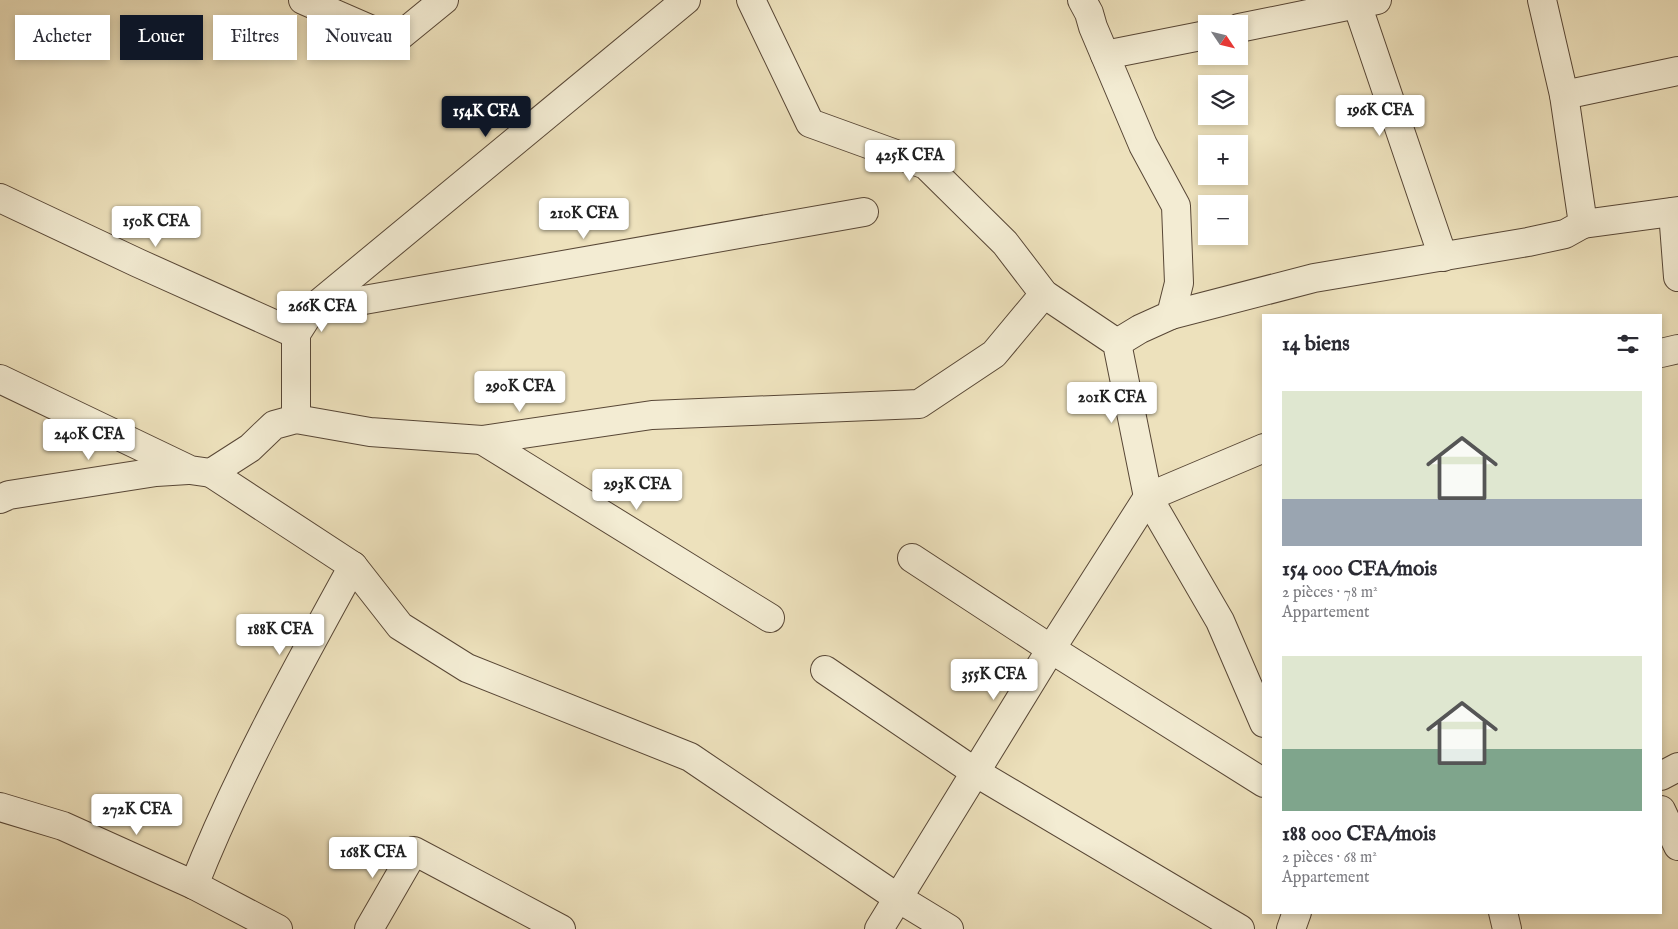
<!DOCTYPE html>
<html lang="fr">
<meta charset="utf-8">
<style>
body{margin:0;font-family:"IM FELL English",serif;background:#f7f7f7;color:#2b2b33;height:100vh;display:flex;flex-direction:column;font-size:19px;white-space:nowrap}
*{box-sizing:border-box;margin:0}
p{font-size:16px;color:#7c7c81}
.icon{flex:none;width:28px;height:28px;fill:none;stroke:currentColor;stroke-width:2;stroke-linecap:round;stroke-linejoin:round}
.map{position:relative;flex:1;overflow:hidden}
.sheet{position:absolute;left:1262px;top:314px;width:400px;height:600px;display:flex;flex-direction:column;background:#fff;border-radius:0px;box-shadow:0 2px 8px #0003}
.sheet>*{flex:none}
.top-card{position:absolute;left:15px;top:15px;width:475px;height:45px;display:flex;gap:10px}
.needle{width:32px;rotate:125deg}
.controls{position:absolute;left:1198px;top:15px;display:grid;gap:10px}
.controls a{display:grid;place-items:center;width:50px;height:50px;border-radius:0px;background:#fff;box-shadow:0 2px 8px #0003;font-size:25px}
.price{position:absolute;translate:-50% -42px;padding:0 11px;border-radius:5px;background:#fff;color:#222;font-size:16px;line-height:32px;filter:drop-shadow(0 1px 2px #0008)}
.price::after{content:'';position:absolute;left:50%;top:30px;width:15px;height:11px;margin-left:-8px;background:inherit;clip-path:polygon(0 0,100% 0,50% 100%)}
.price.on{background:#111827;color:#fff}
ul{padding:0;list-style:none}
li{display:grid;align-content:center;gap:10px;height:265px;padding:0 20px}
li span{display:grid;place-items:center;height:155px;border-radius:0px;color:#555}
li>.icon{margin-inline-start:auto}
span .icon{width:90px;height:90px;fill:#fffc;stroke-width:1}
li b{font-size:21px}
h2{display:flex;justify-content:space-between;align-items:center;height:60px;padding:0 20px;font-size:21px}
.pill{padding:0 18px;border-radius:0px;background:#fff;box-shadow:0 2px 8px #0003;font-size:18px;line-height:45px}
.pill.on{background:#111827;color:#fff}
.map>svg:first-child{display:block}
</style>
<div class="map">
<svg width="1678" height="929" viewBox="0 0 1678 929">
<rect width="100%" height="100%" fill="#ede1bc"/>
<filter id="stains"><feTurbulence type="fractalNoise" baseFrequency=".004" numOctaves="4"/><feColorMatrix values="0 0 0 0 .2 0 0 0 0 .09 0 0 0 0 .02 0 0 0 .5 -.17"/></filter>
<radialGradient id="worn" r=".72"><stop offset=".6" stop-color="#630" stop-opacity="0"/><stop offset="1" stop-color="#630" stop-opacity=".3"/></radialGradient>
<g fill="none" stroke-linecap="round" stroke-linejoin="round">
<defs>
<g id="minor">
<polyline points="303,0 395,40 444,0"/>
<polyline points="751,0 810,123 926,165 1005,243 1044,294 1117,343 1148,497 1220,621 1264,723"/>
<polyline points="1082,0 1089,13 1093,27 1143,145 1176,206 1179,283 1171,315 1140,329 1117,343"/>
<polyline points="1357,4 1443,257"/>
<polyline points="1239,28 1377,0"/>
<polyline points="1105,55 1206,35"/>
<polyline points="1564,95 1678,71"/>
<polyline points="0,198 138,263 296,334"/>
<polyline points="1673,212 1678,277"/>
<polyline points="1583,224 1678,211"/>
<polyline points="313,309 864,212"/>
<polyline points="1171,315 1314,278 1528,242 1565,234 1583,224 1564,95 1542,0"/>
<polyline points="1661,353 1678,349"/>
<polyline points="0,379 190,470 211,473 250,448 274,425 296,419 370,432 482,440 652,415 919,404 994,354 1044,294"/>
<polyline points="296,419 296,334 312,309 686,0"/>
<polyline points="482,440 770,618"/>
<polyline points="0,499 9,495 156,472 188,470"/>
<polyline points="912,558 1051,649 1264,783"/>
<polyline points="353,566 400,626 467,668 690,757 898,898 949,929"/>
<polyline points="825,670 975,772 1240,929"/>
<polyline points="1661,776 1678,767"/>
<polyline points="0,807 63,826 194,885 278,929"/>
<polyline points="1661,810 1678,846"/>
<path d="M194 885C238 774 296 670 353 566L211 473"/>
<polyline points="1503,912 1507,929"/>
<polyline points="369,929 414,851 561,929"/>
<polyline points="879,929 1051,649 1148,497 1264,448"/>
<polyline points="1291,929 1297,912"/>
</g>
</defs>
<use href="#minor" stroke="#584736" stroke-width="30"/>
<use href="#minor" stroke="#f3ecd3" stroke-width="28"/>
</g>
<rect width="100%" height="100%" filter="url(#stains)"/>
<rect width="100%" height="100%" fill="url(#worn)"/>
</svg>
<div class="controls">
<a><svg class="needle" viewBox="-14 -14 28 28"><path d="M0-13l5 13h-10z" fill="#e53935"/><path d="M0 13l5-13h-10z" fill="#7c7c81"/></svg></a>
<a><svg class="icon" aria-label="layers" viewBox="0 0 24 24"><path d="M12 4l9 5-9 5-9-5zM3 14l9 5 9-5"/></svg></a>
<a>+</a>
<a>−</a>
</div>
<b class="price" style="left:1380px;top:137px">196K CFA</b>
<b class="price on" style="left:486px;top:138px">154K CFA</b>
<b class="price" style="left:910px;top:182px">425K CFA</b>
<b class="price" style="left:584px;top:240px">210K CFA</b>
<b class="price" style="left:156px;top:248px">150K CFA</b>
<b class="price" style="left:322px;top:333px">266K CFA</b>
<b class="price" style="left:520px;top:413px">290K CFA</b>
<b class="price" style="left:1112px;top:424px">201K CFA</b>
<b class="price" style="left:89px;top:461px">240K CFA</b>
<b class="price" style="left:637px;top:511px">293K CFA</b>
<b class="price" style="left:280px;top:656px">188K CFA</b>
<b class="price" style="left:994px;top:701px">355K CFA</b>
<b class="price" style="left:137px;top:836px">272K CFA</b>
<b class="price" style="left:373px;top:879px">168K CFA</b>
<div class="top-card">
<a class="pill">Acheter</a>
<a class="pill on">Louer</a>
<a class="pill">Filtres</a>
<a class="pill">Nouveau</a>
</div>
<section class="sheet">
<h2>14 biens<svg class="icon" aria-label="filters" viewBox="0 0 24 24"><path d="M4 7h16M4 17h16"/><circle cx="9" cy="7" r="2"/><circle cx="15" cy="17" r="2"/></svg></h2>
<ul>
<li><span style="background:linear-gradient(#dfe7d0 70%,#9aa5b1 0)"><svg class="icon" aria-label="home" viewBox="0 0 24 24"><path d="M3 11l9-7 9 7M6 9v11h12V9"/></svg></span><div><b>154 000 CFA/mois</b><p>2 pièces · 78 m²</p><p>Appartement</p></div></li>
<li><span style="background:linear-gradient(#dfe7d0 60%,#7fa58c 0)"><svg class="icon" aria-label="home" viewBox="0 0 24 24"><path d="M3 11l9-7 9 7M6 9v11h12V9"/></svg></span><div><b>188 000 CFA/mois</b><p>2 pièces · 68 m²</p><p>Appartement</p></div></li>
</ul>
</section>
</div>
